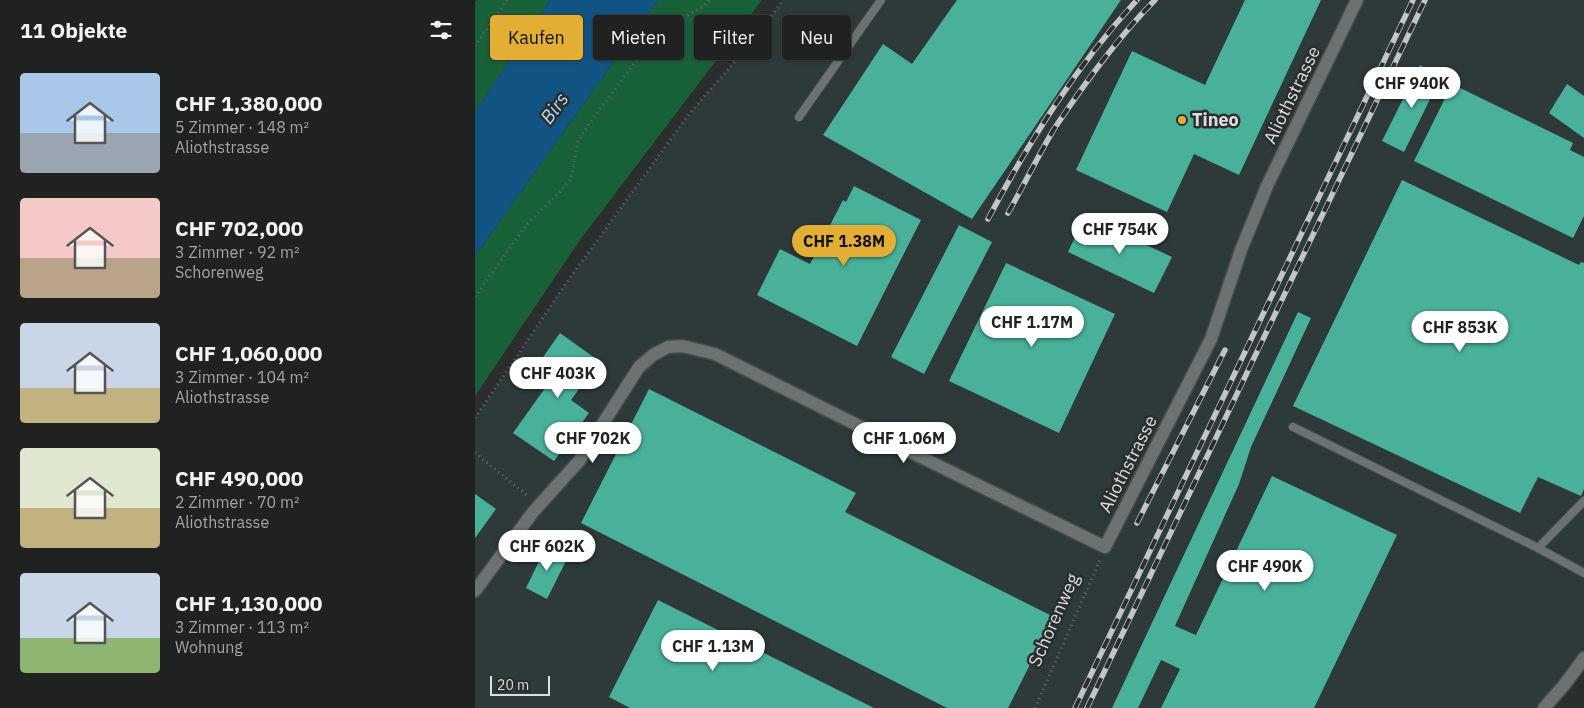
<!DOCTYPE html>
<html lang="de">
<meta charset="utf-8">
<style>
body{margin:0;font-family:"IBM Plex Sans",sans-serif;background:#282a2a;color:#f1f3f6;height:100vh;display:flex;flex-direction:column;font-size:19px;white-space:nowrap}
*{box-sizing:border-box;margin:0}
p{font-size:16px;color:#a2a4a5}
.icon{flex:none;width:28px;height:28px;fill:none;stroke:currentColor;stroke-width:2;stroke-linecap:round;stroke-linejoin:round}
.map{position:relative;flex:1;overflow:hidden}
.sheet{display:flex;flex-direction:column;background:#202222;width:475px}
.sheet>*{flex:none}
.hud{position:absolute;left:15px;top:15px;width:475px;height:45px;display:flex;gap:10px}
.scale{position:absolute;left:15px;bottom:12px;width:60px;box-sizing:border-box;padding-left:5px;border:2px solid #dcdfdf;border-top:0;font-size:14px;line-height:18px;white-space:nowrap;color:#dcdfdf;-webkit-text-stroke:4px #2a2e2e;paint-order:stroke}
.price{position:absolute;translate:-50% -42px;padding:0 11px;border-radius:18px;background:#fff;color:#222;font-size:16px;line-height:32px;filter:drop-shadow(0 1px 2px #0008)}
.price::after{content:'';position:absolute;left:50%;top:30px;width:15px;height:11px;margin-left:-8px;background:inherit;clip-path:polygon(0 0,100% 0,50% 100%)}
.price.active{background:#e3ae34;color:#111}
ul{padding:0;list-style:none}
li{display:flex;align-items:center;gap:15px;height:125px;padding:0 20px}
li span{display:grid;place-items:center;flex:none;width:140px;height:100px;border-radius:5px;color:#555}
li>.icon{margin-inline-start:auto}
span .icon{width:60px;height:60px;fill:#fffc;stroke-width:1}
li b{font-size:21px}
h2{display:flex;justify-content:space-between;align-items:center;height:60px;padding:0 20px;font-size:21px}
.pill{padding:0 18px;border-radius:5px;background:#202222;box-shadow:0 1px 4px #0004,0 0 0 1px #3d3f40;font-size:18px;line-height:45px}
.pill.active{background:#e3ae34;color:#111}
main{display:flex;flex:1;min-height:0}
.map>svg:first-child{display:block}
</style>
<main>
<section class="sheet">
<h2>11 Objekte<svg class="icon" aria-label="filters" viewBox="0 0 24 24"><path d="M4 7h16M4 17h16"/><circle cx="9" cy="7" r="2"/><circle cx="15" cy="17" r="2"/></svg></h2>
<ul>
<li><span style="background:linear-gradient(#a9c7e8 60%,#9aa5b1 0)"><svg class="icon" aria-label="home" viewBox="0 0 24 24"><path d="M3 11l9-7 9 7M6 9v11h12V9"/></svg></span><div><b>CHF 1,380,000</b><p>5 Zimmer · 148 m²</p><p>Aliothstrasse</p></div></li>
<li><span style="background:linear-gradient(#f6c9c9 60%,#b9a48a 0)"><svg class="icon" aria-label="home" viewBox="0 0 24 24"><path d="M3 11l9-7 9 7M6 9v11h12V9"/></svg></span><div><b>CHF 702,000</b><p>3 Zimmer · 92 m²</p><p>Schorenweg</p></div></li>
<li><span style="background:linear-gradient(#c9d6e8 65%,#c2b280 0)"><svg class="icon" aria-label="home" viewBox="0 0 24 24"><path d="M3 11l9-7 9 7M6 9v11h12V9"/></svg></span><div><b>CHF 1,060,000</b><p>3 Zimmer · 104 m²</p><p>Aliothstrasse</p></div></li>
<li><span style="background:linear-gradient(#dfe7d0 60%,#c2b280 0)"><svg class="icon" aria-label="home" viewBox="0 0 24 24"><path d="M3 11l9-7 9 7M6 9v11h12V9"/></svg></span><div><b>CHF 490,000</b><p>2 Zimmer · 70 m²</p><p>Aliothstrasse</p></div></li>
<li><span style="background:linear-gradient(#c9d6e8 65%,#8fb573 0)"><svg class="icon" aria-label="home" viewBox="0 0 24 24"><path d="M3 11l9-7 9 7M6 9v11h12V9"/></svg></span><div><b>CHF 1,130,000</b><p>3 Zimmer · 113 m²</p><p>Wohnung</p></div></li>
</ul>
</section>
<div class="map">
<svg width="1109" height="708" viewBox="0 0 1109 708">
<rect width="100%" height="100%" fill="#2a2e2e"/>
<polygon fill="#2e3939" points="308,0 1109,0 1109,658 1069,708 0,708 0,418 92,282 214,114 284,34"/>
<g fill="#186037">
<polygon points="2,0 75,0 0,112 0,2"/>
<polygon points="183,0 287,0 105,240 0,396 0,256"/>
</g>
<polygon fill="#115484" points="75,0 183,0 0,256 0,112"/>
<g fill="#49b09a">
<polygon points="482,0 646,0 497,219 348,135 408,44 437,64"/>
<polygon points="770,0 846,0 764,175 719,154 692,212 601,170 657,51 730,85"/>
<polygon points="945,65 966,77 929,152 907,141"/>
<polygon points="977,84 1098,143 1095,150 1109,157 1109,216 1098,238 939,161"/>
<polygon points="1092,84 1109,96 1109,138 1074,113"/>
<polygon points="927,180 1104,265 1106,262 1109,263 1109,489 1106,496 1063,477 1045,513 818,406"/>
<polygon points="379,186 446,220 382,346 282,295 305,249 335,264 368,200 371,202"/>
<polygon points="610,216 697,257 679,293 593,252"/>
<polygon points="484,225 517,242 449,374 416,357"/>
<polygon points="531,263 640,314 584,433 474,381"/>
<polygon points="823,312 836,318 776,447 764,484 700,626 721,635 797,476 922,535 839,708 686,708 705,669 686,660 663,708 637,708"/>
<polygon points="85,333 124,361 96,400 114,413 79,461 38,433 75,381 59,370"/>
<polygon points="174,389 381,493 370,512 579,617 533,708 472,708 106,523"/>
<polygon points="0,494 21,509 0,538"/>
<polygon points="72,545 94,555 72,599 51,588"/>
<polygon points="183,600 399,708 155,708 134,697"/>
</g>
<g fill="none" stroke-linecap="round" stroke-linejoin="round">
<defs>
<g id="lane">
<polyline points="324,117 406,0"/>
<polyline points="818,427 1063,548 1109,573"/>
<polyline points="1063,548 1109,501"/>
</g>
<g id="street">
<polyline points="0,591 58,512 104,461 164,367 178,355 193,347 207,346 240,354 468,468 630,547 736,339 766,250 792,186 882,0"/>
<polyline points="1069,708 1090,684 1109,658"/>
</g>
</defs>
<use href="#lane" stroke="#474a4b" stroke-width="10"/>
<use href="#street" stroke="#474a4b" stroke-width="15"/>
<g stroke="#666a6a" stroke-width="3" stroke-dasharray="1 4" stroke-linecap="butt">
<polyline points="0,46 32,0"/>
<polyline points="0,297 51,225 84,193 96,179 103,141 114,124 177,40 200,23 230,5 234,0"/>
<polyline points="0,418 92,282 214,114 284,34 308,0"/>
<polyline points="0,453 52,495"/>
<polyline points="560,708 625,560"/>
</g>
<use href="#lane" stroke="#6c7171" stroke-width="8"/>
<use href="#street" stroke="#6c7171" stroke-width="12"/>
<defs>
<g id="rail">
<path d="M533 213C549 185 563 156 579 129 609 84 642 38 680 0"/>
<path d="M513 219C555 140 601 66 662 0"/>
<polyline points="662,523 750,350"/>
<polyline points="600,708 938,0"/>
<polyline points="612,708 950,0"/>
</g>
</defs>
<use href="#rail" stroke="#c2c5c5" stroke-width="5.5"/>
<use href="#rail" stroke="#2a2e2e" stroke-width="4" stroke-dasharray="11" stroke-linecap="butt"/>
</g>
<circle fill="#e3ae34" stroke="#2a2e2e" stroke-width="2" cx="707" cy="120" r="5"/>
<g text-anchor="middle" stroke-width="5" stroke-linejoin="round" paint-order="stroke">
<g font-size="18" fill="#dcdfdf" stroke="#2a2e2e">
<text transform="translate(817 95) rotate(-64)" y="6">Aliothstrasse</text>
<text transform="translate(653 464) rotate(-63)" y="6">Aliothstrasse</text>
<text transform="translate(579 620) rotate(-66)" y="6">Schorenweg</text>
</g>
<g font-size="18" font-weight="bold" fill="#dcdfdf" stroke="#2a2e2e" text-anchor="start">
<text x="717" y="126">Tineo</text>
</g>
<g font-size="19" font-style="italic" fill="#b9d9f6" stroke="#2a2e2e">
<text transform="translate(79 108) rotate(-54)" y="7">Birs</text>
</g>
</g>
</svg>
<div class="scale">20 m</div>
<b class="price" style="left:937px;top:109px">CHF 940K</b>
<b class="price" style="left:645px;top:255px">CHF 754K</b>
<b class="price active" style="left:369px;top:267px">CHF 1.38M</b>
<b class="price" style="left:557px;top:348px">CHF 1.17M</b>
<b class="price" style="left:985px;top:353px">CHF 853K</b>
<b class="price" style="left:83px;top:399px">CHF 403K</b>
<b class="price" style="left:118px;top:464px">CHF 702K</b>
<b class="price" style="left:429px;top:464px">CHF 1.06M</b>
<b class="price" style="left:72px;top:572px">CHF 602K</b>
<b class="price" style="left:790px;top:592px">CHF 490K</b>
<b class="price" style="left:238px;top:672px">CHF 1.13M</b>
<div class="hud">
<a class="pill active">Kaufen</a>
<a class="pill">Mieten</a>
<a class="pill">Filter</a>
<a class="pill">Neu</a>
</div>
</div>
</main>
